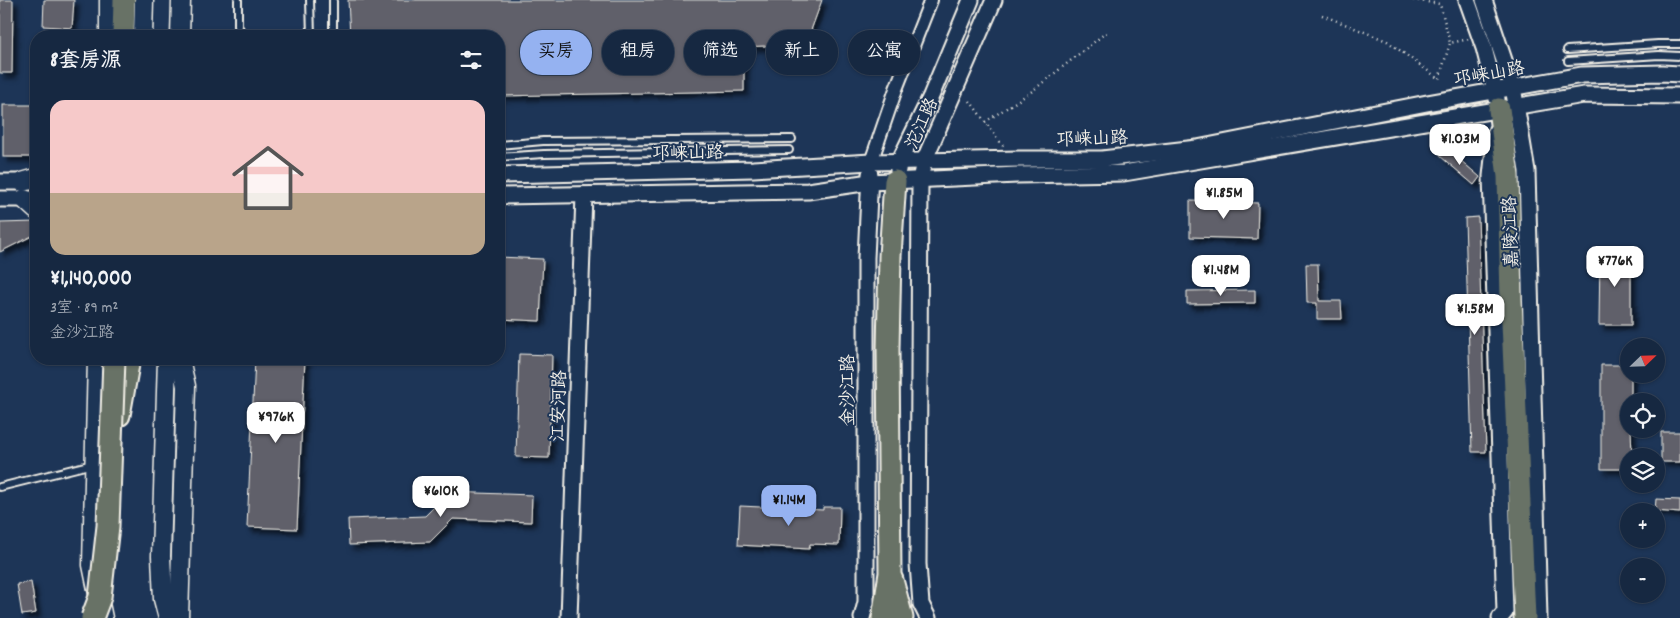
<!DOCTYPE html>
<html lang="zh">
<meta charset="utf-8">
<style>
body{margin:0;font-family:Dekko,"LXGW WenKai TC",sans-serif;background:#23344c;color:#f1f3f6;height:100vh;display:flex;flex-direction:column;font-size:19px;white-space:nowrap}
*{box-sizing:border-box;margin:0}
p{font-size:16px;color:#9ea6b1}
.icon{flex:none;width:28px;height:28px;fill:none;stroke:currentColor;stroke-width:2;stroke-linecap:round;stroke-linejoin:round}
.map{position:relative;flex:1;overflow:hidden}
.panel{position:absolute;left:30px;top:30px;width:475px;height:335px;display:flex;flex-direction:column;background:#162841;border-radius:20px;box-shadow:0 1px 4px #0004,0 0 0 1px #35445a}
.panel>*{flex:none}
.banner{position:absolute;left:520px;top:30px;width:475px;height:45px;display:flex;gap:10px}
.needle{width:32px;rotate:67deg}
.controls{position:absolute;left:1620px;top:338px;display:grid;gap:10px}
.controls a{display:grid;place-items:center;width:45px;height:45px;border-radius:50%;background:#162841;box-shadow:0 1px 4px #0004,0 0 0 1px #35445a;font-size:25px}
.price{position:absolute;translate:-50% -42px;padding:0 11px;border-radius:10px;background:#fff;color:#222;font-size:16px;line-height:32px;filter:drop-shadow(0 1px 2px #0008)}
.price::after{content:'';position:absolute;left:50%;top:30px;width:15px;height:11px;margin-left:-8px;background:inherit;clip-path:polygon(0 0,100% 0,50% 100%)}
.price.current{background:#95b2f1;color:#111}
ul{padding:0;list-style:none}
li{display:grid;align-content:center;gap:10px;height:265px;padding:0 20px}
li span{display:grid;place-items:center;height:155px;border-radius:15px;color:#555}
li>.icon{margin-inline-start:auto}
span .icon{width:90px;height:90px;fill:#fffc;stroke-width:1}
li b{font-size:21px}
h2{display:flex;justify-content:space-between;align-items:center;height:60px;padding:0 20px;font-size:21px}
.tag{padding:0 18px;border-radius:22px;background:#162841;box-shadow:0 1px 4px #0004,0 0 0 1px #35445a;font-size:18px;line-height:45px}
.tag.current{background:#95b2f1;color:#111}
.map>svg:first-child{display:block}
</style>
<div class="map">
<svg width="1680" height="618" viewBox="0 0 1680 618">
<defs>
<filter id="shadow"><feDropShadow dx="4.5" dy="4.5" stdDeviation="2.5" flood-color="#0009"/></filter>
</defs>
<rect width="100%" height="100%" fill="#1d3557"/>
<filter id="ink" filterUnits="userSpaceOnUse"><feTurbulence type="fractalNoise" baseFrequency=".02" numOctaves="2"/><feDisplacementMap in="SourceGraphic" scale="10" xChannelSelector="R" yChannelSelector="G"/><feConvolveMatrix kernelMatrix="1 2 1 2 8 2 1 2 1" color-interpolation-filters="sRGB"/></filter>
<g filter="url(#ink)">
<g fill="#60606a" stroke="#f4f1e8" filter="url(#shadow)">
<polygon points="0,0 13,0 12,73 0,73"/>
<polygon points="44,0 74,0 72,28 43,26"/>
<polygon points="348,0 822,0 806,44 744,47 744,91 499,96 499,36 350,36"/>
<rect x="3" y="105" width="32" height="52"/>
<polygon points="1446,148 1480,177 1474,185 1440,156"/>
<polygon points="1190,201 1258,203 1257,239 1190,237"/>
<polygon points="1478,217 1486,452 1472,452 1465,218"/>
<polygon points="36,222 36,234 0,252 0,223"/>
<polygon points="1600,251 1631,251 1631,325 1599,325"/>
<polygon points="499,257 543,259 540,321 499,319"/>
<polygon points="1306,264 1318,264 1319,301 1341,301 1342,319 1317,319 1317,303 1307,303"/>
<polygon points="1255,290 1255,303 1187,304 1187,291"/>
<polygon points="519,354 552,355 549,458 516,457"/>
<polygon points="255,359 305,359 297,529 247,527"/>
<polygon points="1601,365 1629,365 1629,374 1631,374 1631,401 1629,401 1629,429 1631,429 1632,456 1629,456 1629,469 1601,469"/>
<rect x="1661" y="432" width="19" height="30"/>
<polygon points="449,492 532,495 531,522 453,519 430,542 349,545 348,519 425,516"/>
<polygon points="1656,499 1680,500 1680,513 1655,511"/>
<polygon points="740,506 823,510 823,507 840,507 839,545 810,544 809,549 738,545"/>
<polygon points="31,582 36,613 22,615 17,584"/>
</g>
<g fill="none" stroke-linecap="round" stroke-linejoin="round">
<defs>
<g id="service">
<polyline points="238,0 238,26 244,36"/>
<polyline points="310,0 311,36"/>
<polyline points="333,36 333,0"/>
<polyline points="1567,50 1658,44 1680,44"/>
<polyline points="1568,61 1659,55 1680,56"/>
<polyline points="499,145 543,141 792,139"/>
<polyline points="499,157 544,154 789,150"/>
<polyline points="0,487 93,464"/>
</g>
<polyline id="minor" points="871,162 896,89 931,0"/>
<g id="tertiary">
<polyline points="1467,0 1484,48 1497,99"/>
<polyline points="1484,0 1513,87 1527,171 1539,618"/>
<polyline points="1496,131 1491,176 1505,612 1500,618"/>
<polyline points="898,170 899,162 931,96 971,0"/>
<polyline points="499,175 753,169 871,162 1019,159 1102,159 1197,148 1427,103 1582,75 1662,73 1680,74"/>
<polyline points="0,182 32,182"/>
<polyline points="499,196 808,191 870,182 1017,175 1124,173 1584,95 1680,96"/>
<polyline points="0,199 36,199"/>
<polyline points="569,618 584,195"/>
<polyline points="862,618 866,602 866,258 870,174"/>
<polyline points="928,618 921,604 918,564 920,180 924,161 994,0"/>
</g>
<g id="secondary">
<polyline points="109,36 109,0"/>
<polyline points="143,36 144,0"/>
<polyline points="180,36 181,0"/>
<polyline points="22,182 36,178"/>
<polyline points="24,199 36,210"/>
<polyline points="97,359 92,565 103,618"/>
<polyline points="167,359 161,556 163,599 168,618"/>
<polyline points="179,618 186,386 180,359"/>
</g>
<g id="trunk">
<polyline points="123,36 124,0"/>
<polyline points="1499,109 1508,176 1511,299 1525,618"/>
<polyline points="119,415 129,359"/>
<polyline points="892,580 902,618"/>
<polyline points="883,618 890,573 888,349 890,256 895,181"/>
</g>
</defs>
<use href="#service" stroke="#f4f1e8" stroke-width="10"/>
<use href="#minor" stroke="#f4f1e8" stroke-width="16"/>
<use href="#tertiary" stroke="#f4f1e8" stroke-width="19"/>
<use href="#secondary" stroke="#f4f1e8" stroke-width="21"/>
<use href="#trunk" stroke="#f4f1e8" stroke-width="25"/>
<g stroke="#f4f1e8" stroke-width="2.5" stroke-dasharray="1 4" stroke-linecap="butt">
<polyline points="1413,0 1440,4 1450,43 1469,39"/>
<polyline points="1322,15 1387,41 1439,79 1450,43"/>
<polyline points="970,101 1003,146"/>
<polyline points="985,122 1031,92 1108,31"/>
</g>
<use href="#service" stroke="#1d3557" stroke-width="6"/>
<use href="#minor" stroke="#1d3557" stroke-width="12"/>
<use href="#tertiary" stroke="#1d3557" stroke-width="15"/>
<use href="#secondary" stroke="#1d3557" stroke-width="18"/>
<use href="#trunk" stroke="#687266" stroke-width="21"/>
<defs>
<polyline id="trunk-bridge" points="92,618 100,597 108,526 114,359"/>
</defs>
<use href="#trunk-bridge" stroke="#f4f1e8" stroke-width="25" stroke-linecap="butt"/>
<use href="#trunk-bridge" stroke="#687266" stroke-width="21"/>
</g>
</g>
<g text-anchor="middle" stroke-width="4" stroke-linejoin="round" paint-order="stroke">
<g font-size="18" fill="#f4f1e8" stroke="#1d3557">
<text transform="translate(1489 73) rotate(-10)" y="6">邛崃山路</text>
<text transform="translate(921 123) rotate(-66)" y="6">沱江路</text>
<text transform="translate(1092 138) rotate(-2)" y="6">邛崃山路</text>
<text transform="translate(688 152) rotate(-1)" y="6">邛崃山路</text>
<text transform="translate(1510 232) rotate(-92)" y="6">嘉陵江路</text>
<text transform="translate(847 390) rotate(-90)" y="6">金沙江路</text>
<text transform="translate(558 406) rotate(-88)" y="6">江安河路</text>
</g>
</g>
</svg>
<div class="controls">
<a><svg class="needle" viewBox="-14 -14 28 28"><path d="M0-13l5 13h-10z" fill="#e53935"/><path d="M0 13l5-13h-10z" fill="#9ea6b1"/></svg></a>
<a><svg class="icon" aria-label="locate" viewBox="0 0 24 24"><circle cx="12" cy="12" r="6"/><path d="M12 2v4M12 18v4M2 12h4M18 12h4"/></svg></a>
<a><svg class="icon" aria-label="layers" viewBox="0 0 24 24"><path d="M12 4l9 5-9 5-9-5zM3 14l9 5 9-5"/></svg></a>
<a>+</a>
<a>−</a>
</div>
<b class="price" style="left:1460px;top:166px">¥1.03M</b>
<b class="price" style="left:1224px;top:220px">¥1.85M</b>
<b class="price" style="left:1615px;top:288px">¥776K</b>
<b class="price" style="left:1221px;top:297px">¥1.48M</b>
<b class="price" style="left:1475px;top:336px">¥1.58M</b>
<b class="price" style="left:276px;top:444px">¥976K</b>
<b class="price" style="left:441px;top:518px">¥610K</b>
<b class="price current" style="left:789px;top:527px">¥1.14M</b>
<div class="banner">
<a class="tag current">买房</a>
<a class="tag">租房</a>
<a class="tag">筛选</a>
<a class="tag">新上</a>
<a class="tag">公寓</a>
</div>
<section class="panel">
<h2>8套房源<svg class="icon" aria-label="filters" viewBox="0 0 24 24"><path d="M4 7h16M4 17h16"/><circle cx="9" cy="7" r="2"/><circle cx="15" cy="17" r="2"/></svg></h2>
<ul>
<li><span style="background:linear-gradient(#f6c9c9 60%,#b9a48a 0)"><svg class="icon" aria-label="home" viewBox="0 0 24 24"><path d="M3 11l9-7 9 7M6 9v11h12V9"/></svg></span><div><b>¥1,140,000</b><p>3室 · 89 m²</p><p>金沙江路</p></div></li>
</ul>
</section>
</div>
